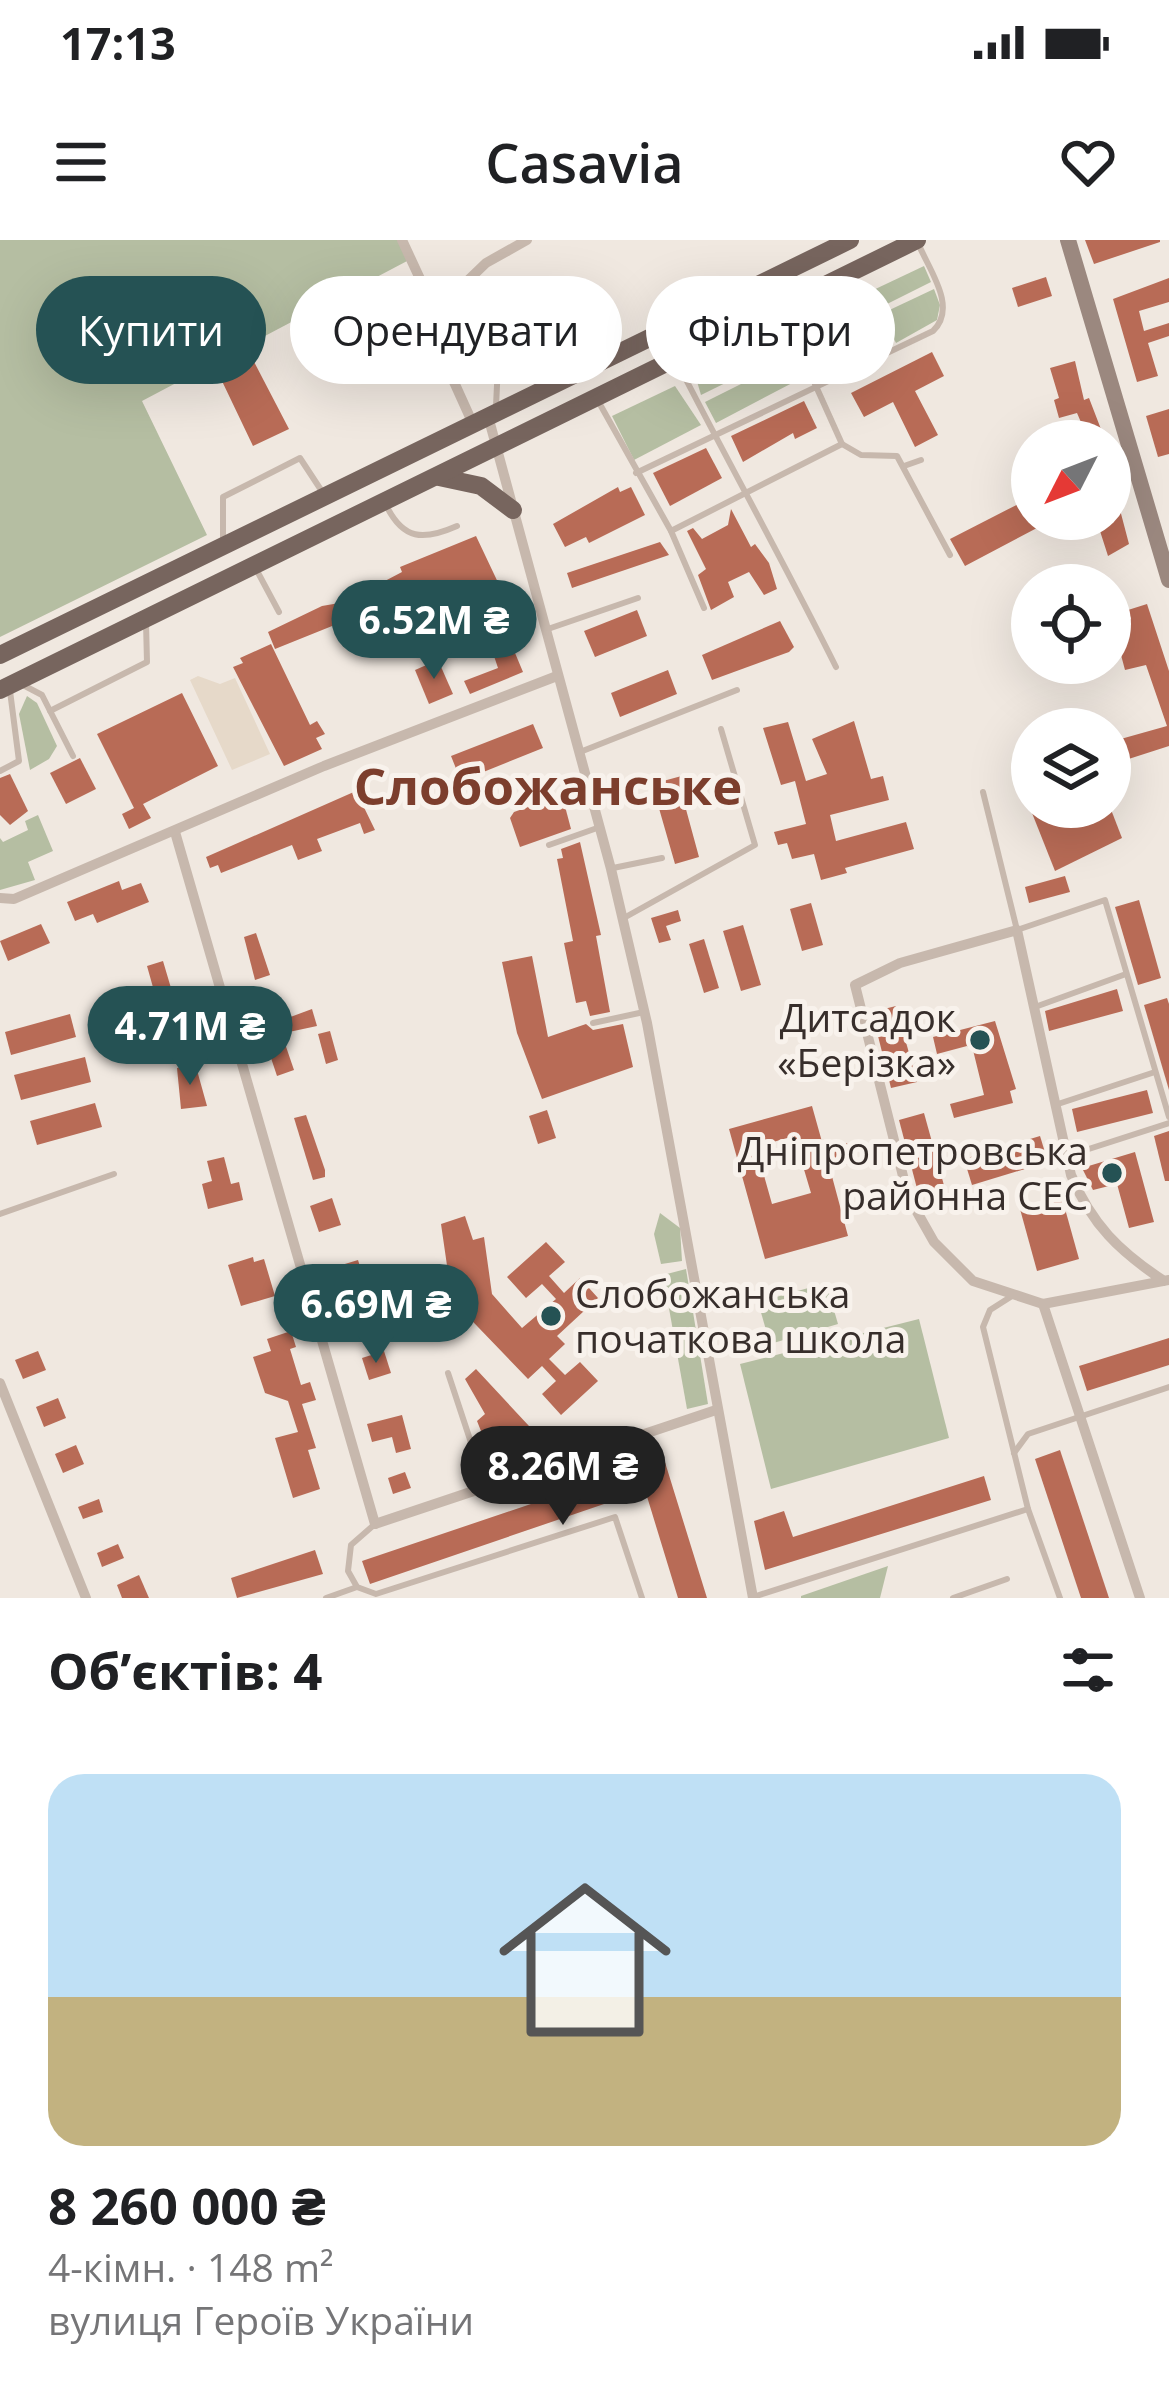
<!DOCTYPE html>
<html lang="uk">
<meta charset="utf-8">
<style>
body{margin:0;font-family:"Open Sans",sans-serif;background:#f6f6f6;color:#202124;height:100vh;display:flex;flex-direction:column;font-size:45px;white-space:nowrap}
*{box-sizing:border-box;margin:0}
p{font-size:39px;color:#757577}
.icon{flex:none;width:66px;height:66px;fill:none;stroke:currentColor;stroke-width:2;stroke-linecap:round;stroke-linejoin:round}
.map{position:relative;height:1358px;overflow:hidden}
.sheet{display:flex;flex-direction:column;background:#fff;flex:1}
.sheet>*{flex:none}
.banner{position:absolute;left:36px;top:36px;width:1098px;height:108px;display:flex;gap:24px}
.needle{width:78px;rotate:228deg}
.tools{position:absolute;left:1011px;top:180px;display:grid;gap:24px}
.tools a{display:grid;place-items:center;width:120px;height:120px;border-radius:50%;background:#fff;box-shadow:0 12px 48px #0002;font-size:60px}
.price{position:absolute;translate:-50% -102px;padding:0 27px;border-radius:42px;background:#255254;color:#fff;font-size:39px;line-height:78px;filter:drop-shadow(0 3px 6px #0008)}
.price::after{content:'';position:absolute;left:50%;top:72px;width:36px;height:27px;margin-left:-18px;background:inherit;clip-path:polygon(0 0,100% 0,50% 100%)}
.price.selected{background:#222;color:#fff}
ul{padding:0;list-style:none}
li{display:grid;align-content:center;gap:24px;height:636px;padding:0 48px}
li+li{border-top:3px solid #e0e0e0}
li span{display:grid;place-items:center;height:372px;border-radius:36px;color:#555}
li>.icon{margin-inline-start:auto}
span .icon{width:216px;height:216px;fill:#fffc;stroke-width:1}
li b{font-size:51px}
h2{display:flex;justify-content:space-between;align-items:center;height:144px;padding:0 48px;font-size:51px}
.pill{padding:0 42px;border-radius:54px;background:#fff;box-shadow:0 12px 48px #0002;font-size:42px;line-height:108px}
.pill.selected{background:#255254;color:#fff}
.status{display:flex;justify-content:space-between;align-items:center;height:84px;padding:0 60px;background:#fff;direction:ltr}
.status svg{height:33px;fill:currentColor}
header{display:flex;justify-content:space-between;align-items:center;height:156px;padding:0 48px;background:#fff;font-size:54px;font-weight:600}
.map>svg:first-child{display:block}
</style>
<div class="status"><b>17:13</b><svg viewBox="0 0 49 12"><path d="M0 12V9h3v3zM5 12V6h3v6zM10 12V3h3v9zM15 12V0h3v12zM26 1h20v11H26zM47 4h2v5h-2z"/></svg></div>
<header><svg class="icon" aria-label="menu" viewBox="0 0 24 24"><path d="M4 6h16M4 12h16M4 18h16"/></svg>Casavia<svg class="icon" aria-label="heart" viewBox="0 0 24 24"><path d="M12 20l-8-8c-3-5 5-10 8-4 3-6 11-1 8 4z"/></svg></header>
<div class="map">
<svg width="1169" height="1358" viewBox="0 0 1169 1358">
<rect width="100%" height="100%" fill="#f0e8e0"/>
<g fill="#b5bea2">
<polygon points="0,0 399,0 409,20 142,161 207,295 0,397"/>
<polygon points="924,26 931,42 875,70 867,53"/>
<polygon points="934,49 940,65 937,80 896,103 881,74"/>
<polygon points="851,61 859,77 701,155 696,138"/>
<polygon points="859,85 874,115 832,136 818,133 809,121 796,141 716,183 705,162"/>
<polygon points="675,146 701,185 634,220 612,176"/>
<polygon points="27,456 37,463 57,506 49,519 30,530 19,474"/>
<polygon points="38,575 53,611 28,622 35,640 0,650 0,598 3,602 28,590 25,581"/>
<polygon points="660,973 680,988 682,1021 661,1024 654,994"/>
<polygon points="686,1029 708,1164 687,1169 663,1035"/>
<polygon points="826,1043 838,1084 770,1104 758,1062"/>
<polygon points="919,1079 949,1198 771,1249 740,1124"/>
<polygon points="888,1326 880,1358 801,1358 801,1356"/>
</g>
<polygon fill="#e6d9c9" points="198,436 220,444 235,438 270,514 232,530 190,440"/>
<g fill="#b86b56" fill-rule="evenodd">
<polygon points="1085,0 1160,0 1160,2 1094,24"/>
<polygon points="1046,37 1052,56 1018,67 1012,48"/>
<polygon points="1169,38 1169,62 1139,71 1144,91 1169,83 1169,96 1148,103 1158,136 1137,142 1113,59"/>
<polygon points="515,58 526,81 476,110 467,90"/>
<polygon points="249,112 289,189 253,206 221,139 214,142 209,130"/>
<polygon points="932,112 944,136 915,151 938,195 915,207 893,162 864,177 851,153"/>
<polygon points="368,113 383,137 373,141 355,118"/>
<polygon points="1075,121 1084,160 1089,158 1104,197 1089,201 1077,173 1059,178 1054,160 1059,158 1050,128"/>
<polygon points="804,161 817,188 795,199 793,193 743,222 731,196"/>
<polygon points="1169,169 1169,214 1158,217 1146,176"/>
<polygon points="706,208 722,238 670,266 653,233"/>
<polygon points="618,247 620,252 631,247 645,275 589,303 586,297 565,307 553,284"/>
<polygon points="1028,259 1032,279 1054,279 965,326 950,299"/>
<polygon points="1119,266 1129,304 1108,316 1100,291 1092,294 1088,282 1110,279 1110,269"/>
<polygon points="731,269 751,307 755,304 769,323 777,349 764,355 749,332 728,342 734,357 711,370 698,335 706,329 687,291 693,288 702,299 728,285"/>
<polygon points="476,296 503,353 509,352 513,362 497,370 523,432 470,454 464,441 498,428 489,401 496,398 486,375 463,385 447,354 368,396 360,395 352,378 275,409 268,392 322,366 345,362 402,332 400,327"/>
<polygon points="660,302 669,315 572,348 567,333"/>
<polygon points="1147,364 1169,431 1169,506 1110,525 1110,502 1167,486 1146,425 1125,430 1113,385 1131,379 1128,370"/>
<polygon points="637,370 647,396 595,417 584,391"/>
<polygon points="780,381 794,407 789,412 712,440 702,415"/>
<polygon points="271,404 310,485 317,481 325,494 316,498 322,509 284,526 233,427 243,423 240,418"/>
<polygon points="438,420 453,454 429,464 415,430"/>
<polygon points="668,430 677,454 620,477 611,453"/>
<polygon points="182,453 218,526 143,564 151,578 129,589 122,574 134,568 97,494"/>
<polygon points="854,481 871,539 883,536 889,560 830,575 836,601 906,582 914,609 845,628 847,633 821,640 814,614 792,619 787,603 778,605 774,592 806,584 795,541 781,545 763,488 788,482 806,541 827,534 812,499"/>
<polygon points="533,484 543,508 461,541 451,516"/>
<polygon points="80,518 96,549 66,564 50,533"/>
<polygon points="10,534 28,571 10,585 0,575 0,538"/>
<polygon points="689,534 696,558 684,562 699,617 675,624 652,544"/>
<polygon points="356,551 375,590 364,594 360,583 317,599 322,611 298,620 292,605 221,633 218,625 210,628 206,617"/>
<polygon points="562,555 571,589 520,607 510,578 514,572"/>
<polygon points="1046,567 1110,567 1122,598 1055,631 1032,573"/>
<polygon points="580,602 601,695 596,696 610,772 590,776 586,761 576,763 564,703 573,701 557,619 563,618 561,609"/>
<polygon points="1065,636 1070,652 1029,663 1025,647"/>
<polygon points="119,641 122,650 141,643 149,662 97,683 93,674 75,681 67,662"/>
<polygon points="1139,660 1161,738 1138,745 1115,667"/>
<polygon points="811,663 823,705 802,711 790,669"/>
<polygon points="678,670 681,681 666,686 671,700 659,703 651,678"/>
<polygon points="41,684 50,703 8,721 0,701"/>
<polygon points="743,685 761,745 741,751 723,691"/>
<polygon points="256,693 270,735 255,740 244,697"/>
<polygon points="704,699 719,748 704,753 689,704"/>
<polygon points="532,716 548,797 586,784 593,790 623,784 633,827 542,859 517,793 502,722"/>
<polygon points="163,721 176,765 152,772 149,760 156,758 147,726"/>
<polygon points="1117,749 1123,771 1049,791 1045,771"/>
<polygon points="1167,758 1169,764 1169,850 1144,765"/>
<polygon points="896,766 917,842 891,848 872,772"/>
<polygon points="312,769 317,786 289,792 285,779"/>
<polygon points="70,774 76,797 11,815 5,792"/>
<polygon points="995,781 1016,849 1010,851 1013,863 954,878 950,864 984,855 973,810 967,806 937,814 933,797"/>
<polygon points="330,791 338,820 326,824 318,794"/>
<polygon points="283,798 294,830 277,836 266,803"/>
<polygon points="85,817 91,842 21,860 14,835"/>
<polygon points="195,823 207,866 181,869 177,828"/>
<polygon points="1147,850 1153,873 1077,892 1072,869"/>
<polygon points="95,863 102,887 37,905 30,881"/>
<path d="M812 866 824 909 847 903 852 923 830 929 848 996 765 1019 729 889ZM794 896 811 953 772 964 756 907Z"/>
<polygon points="547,870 556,898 538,904 529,876"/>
<polygon points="924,873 945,949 919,956 899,880"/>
<polygon points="306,875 325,930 325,937 313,940 294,878"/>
<polygon points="1169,891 1169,941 1165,941 1154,896"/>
<polygon points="1040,896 1048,922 972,945 964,919"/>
<polygon points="1135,912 1154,982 1129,988 1117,944 1093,950 1082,928"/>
<polygon points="224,917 231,944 239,942 243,960 208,969 202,944 212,941 207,921"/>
<polygon points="332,958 341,985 319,992 310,966"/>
<polygon points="1062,958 1079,1019 1037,1031 1020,969"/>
<polygon points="465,976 473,1000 484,997 492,1054 522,1088 556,1059 542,1044 526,1058 507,1037 546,1002 565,1022 549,1036 564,1053 580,1038 598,1058 557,1096 565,1104 549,1119 565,1135 580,1122 598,1141 561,1175 542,1154 556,1141 542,1126 528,1139 452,1060 441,984"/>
<polygon points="253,1017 254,1022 264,1019 275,1056 241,1066 228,1025"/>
<polygon points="358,1020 363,1036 340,1043 335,1027"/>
<polygon points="371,1069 376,1085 354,1092 349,1076"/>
<polygon points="291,1091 296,1107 290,1109 301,1145 310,1142 316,1160 302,1164 316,1208 308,1210 320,1249 293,1258 275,1198 298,1192 288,1161 265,1153 253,1117 271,1111 267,1099"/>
<polygon points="1169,1098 1169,1125 1087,1151 1079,1126"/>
<polygon points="38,1111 46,1130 23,1139 15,1120"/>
<polygon points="384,1111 391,1133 369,1140 362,1118"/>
<polygon points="476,1129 529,1186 499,1213 483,1196 477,1181 485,1174 465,1139"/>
<polygon points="58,1158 66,1178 44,1187 36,1167"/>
<polygon points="402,1175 411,1209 396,1213 392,1197 372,1202 367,1184"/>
<polygon points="76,1205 84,1224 63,1233 55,1214"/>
<polygon points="1060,1210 1109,1358 1081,1358 1035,1219"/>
<polygon points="664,1219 707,1358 678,1358 645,1250 370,1344 362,1321"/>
<polygon points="405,1232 411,1248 393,1254 388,1238"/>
<polygon points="984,1236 991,1260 765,1330 754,1281 784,1271 793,1297"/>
<polygon points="99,1259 103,1272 83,1279 78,1267"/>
<polygon points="118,1304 124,1318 102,1327 97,1313"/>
<polygon points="315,1310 323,1334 237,1358 231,1338"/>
<polygon points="139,1335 149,1358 122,1358 117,1345"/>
</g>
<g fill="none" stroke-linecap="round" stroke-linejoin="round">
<g stroke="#c7b8ad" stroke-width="6">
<path d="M677 122C729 224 785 324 836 427"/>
<polyline points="597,159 671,291 704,368"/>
<polyline points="496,166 499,104 545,80 615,111"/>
<polyline points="842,204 861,215 897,216 950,315"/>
<polyline points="904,226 921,220"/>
<path d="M636 233 933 91C958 67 929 30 918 3"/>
<path d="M386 265C403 300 423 301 457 286"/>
<polyline points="671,291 842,204 815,144"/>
<polyline points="223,302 223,257 300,218 323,253"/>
<polyline points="256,329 279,372"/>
<polyline points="545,390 638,358"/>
<polyline points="23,445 42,455 73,516"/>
<polyline points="50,471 147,422 146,383"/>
<polyline points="580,512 737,450"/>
<polyline points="0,531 19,521 10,451"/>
<polyline points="983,552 1017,690 1105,660 1169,877"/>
<polyline points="549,605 600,587"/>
<polyline points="613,628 662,618"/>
<polyline points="622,679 755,605 721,489"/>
<polyline points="1035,767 1126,734"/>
<polyline points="593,783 644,772"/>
<polyline points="1058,864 1155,832"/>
<polyline points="1067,916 1169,883"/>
<polyline points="0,974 114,934"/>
<polyline points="1012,1056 990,1070 983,1087 1028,1269 1060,1358"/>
<polyline points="448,1133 486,1248"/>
<polyline points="1014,1213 1028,1194 1169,1147"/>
<polyline points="375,1284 351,1305 348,1331 357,1347 376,1354 615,1277 642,1358"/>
<polyline points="753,1357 1028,1269"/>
<polyline points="326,1358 357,1347"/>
<polyline points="953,1358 1007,1339"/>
</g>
<g stroke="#c7b8ad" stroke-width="10">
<polyline points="402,0 453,110 454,142 473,184"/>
<polyline points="435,72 486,23 527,0"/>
<polyline points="488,176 611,629 647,783 753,1358"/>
<polyline points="175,592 375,1284"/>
<polyline points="0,658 14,659 324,526 557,436"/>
<path d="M1164 1041C1119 1011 1092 985 1071 935L1017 690 900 723 855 745 908 956 934 1002 973 1041 1043 1064 1169 1040"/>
<polyline points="1043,1064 1140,1358"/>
<polyline points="0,1143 86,1358"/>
<polyline points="375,1284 716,1170"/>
</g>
<polyline stroke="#9b887f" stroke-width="16" points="1068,0 1169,340"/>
<g stroke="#77655e" stroke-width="18">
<polyline points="439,237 481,246 513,270"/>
<polyline points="0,415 850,0"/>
<polyline points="0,450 917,0"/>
</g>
</g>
<g fill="#255254" stroke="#f8f2ec" stroke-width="4.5">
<circle cx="980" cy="800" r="12"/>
<circle cx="1112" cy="933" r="12"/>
<circle cx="551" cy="1076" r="12"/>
</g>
<g text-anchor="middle" stroke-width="10" stroke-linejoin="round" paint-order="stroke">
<g font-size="39" fill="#372e2b" stroke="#f8f2ec" text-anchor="end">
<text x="956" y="792">Дитсадок<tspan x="956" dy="45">«Берізка»</tspan></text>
<text x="1088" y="925">Дніпропетровська<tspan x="1088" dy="45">районна СЕС</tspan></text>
<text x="575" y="1068" text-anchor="start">Cлобожанська<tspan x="575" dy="45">початкова школа</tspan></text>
</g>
<g font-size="51" font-weight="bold" fill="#7c3e2d" stroke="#f8f2ec">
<text x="548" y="565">Слобожанське</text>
</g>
</g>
</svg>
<div class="tools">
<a><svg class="needle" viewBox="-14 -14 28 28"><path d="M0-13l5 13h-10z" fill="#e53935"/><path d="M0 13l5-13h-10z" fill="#757577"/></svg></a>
<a><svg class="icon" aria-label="locate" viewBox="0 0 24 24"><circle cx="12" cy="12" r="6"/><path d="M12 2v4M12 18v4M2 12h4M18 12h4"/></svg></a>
<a><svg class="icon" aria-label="layers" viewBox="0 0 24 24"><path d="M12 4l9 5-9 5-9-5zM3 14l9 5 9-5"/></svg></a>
</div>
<b class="price" style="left:434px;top:442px">6.52M ₴</b>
<b class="price" style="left:190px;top:848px">4.71M ₴</b>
<b class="price" style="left:376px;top:1126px">6.69M ₴</b>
<b class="price selected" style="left:563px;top:1288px">8.26M ₴</b>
<div class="banner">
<a class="pill selected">Купити</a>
<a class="pill">Орендувати</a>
<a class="pill">Фільтри</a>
</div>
</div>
<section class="sheet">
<h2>Об’єктів: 4<svg class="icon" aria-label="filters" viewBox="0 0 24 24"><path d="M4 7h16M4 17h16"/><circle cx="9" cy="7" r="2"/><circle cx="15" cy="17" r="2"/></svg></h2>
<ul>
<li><span style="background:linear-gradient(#bfe0f5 60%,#c2b280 0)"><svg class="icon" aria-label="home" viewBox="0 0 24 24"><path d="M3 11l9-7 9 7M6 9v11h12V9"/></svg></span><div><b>8 260 000 ₴</b><p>4-кімн. · 148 m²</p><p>вулиця Героїв України</p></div></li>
</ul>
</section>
